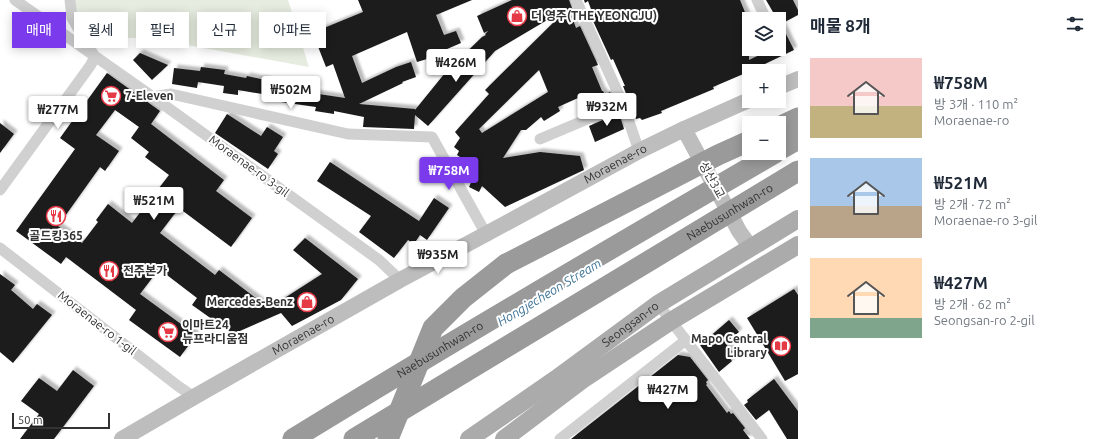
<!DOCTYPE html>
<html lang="ko">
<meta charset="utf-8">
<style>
body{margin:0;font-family:Ubuntu,"Noto Sans KR",sans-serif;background:#f2f2f3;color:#1f2937;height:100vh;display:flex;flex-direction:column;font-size:15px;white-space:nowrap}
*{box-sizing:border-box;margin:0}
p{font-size:13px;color:#747a83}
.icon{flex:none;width:22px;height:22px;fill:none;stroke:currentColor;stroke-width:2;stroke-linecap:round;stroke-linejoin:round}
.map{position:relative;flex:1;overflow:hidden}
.drawer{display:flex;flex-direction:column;background:#fff;width:300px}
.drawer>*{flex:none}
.top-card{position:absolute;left:12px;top:12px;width:380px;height:36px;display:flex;gap:8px}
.tools{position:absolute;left:742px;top:12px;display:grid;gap:8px}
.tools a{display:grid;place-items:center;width:44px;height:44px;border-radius:0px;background:#fff;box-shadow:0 2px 10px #0003;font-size:20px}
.scale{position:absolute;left:12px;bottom:10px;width:98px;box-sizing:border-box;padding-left:4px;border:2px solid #333;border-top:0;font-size:11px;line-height:14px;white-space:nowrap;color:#333;-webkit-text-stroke:3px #fff;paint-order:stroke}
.price{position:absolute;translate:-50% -34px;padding:0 9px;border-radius:4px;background:#fff;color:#222;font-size:13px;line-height:26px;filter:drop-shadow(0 1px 2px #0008)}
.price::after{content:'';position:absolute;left:50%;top:24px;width:12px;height:9px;margin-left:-6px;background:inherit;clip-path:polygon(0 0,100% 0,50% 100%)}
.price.on{background:#7c3aed;color:#fff}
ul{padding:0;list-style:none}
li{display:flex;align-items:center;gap:12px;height:100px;padding:0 12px}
li span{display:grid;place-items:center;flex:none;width:112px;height:80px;border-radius:0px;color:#555}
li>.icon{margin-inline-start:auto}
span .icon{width:48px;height:48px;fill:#fffc;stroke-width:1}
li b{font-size:17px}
h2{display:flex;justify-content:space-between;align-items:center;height:48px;padding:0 12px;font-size:17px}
.tag{padding:0 14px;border-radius:0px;background:#fff;box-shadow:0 2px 10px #0003;font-size:14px;line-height:36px}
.tag.on{background:#7c3aed;color:#fff}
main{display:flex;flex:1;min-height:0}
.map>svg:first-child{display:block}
</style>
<main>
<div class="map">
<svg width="798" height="439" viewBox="0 0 798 439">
<defs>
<filter id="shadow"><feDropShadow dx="3.5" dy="-3.5" stdDeviation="1" flood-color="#0004"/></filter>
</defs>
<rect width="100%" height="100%" fill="#fff"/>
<polygon fill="#e6ecdf" points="76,0 288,0 309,67 149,38 128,38 109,31 76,15"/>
<polygon fill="#fff" points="798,130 798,178 359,439 285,439"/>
<g fill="#1a1a1a" fill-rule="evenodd" filter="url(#shadow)">
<path d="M358 0H472L436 15 444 35 456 31 461 43 426 58 427 59 417 62 407 32 352 56 362 83 396 67 411 62 416 77 402 82 403 83 359 104 415 109V110L445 73 482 37 486 35 485 34 488 31 484 33 477 16 512 0H569L572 8 569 9 576 28 580 26 598 65 592 67 602 91H603L605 95 610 92 614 100 584 113 578 98 558 107 560 111 544 121 541 117 526 130H521L503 158 540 152 580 156 584 170 505 207 482 186 479 192 469 187 474 176 458 166 463 159 457 155 459 151 454 147 460 138 455 132 489 94 485 90 561 15 559 13 495 51 428 126 415 115 414 129 363 127 364 117 334 111V114L315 111 316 107 267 100 268 95 238 90V95L223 93 224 86 198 82 197 88 172 84 174 68 200 71 201 67 225 70 224 74 246 78 247 76 293 86 292 90 345 98 333 64 326 67 317 44 311 46 307 35 363 12ZM539 70 548 92 482 133 479 129Z"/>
<polygon points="584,0 740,0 749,22 749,60 772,49 779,49 779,19 777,19 766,0 793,0 798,10 798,15 781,24 794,50 748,72 713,87 714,89 661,111 662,113 642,120 640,118 636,119 629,101 623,86 625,86 613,59 611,60 593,21 595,20 588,1 585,3"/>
<polygon points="140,53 168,65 152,80 133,60"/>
<path d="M107 73 160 111 151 124 224 180 216 191 252 218 231 247 179 208 160 233 215 275 219 270 269 308 322 274 293 250 305 238 358 279 341 300 292 326 281 313 233 334 192 305 197 298 159 269 140 294 196 335 180 357 129 320 136 310 66 257 61 264 16 231 75 149 60 138ZM115 110 139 127 131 138 149 152 145 157 169 175 132 223 108 204 96 220 98 222 82 243 58 226 100 167 105 171 119 151 96 135Z"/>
<polygon points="619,113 624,129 595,142 589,126"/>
<polygon points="227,114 261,136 267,127 283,137 274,151 278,154 268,169 215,133"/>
<polygon points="0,123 14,134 0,153"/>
<polygon points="330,162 419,221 434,198 449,208 427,240 420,235 414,244 408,240 394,258 359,232 371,216 317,181"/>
<polygon points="0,274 15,285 11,290 33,309 37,304 52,315 13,363 0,352"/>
<polygon points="794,289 798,295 798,374 785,381 747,318"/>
<polygon points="729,320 739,332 725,343 733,352 728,356 732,361 719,372 700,345"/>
<polygon points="678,355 690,357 708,380 706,382 707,384 706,385 727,413 729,411 731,414 733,413 745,428 743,430 750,439 571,439"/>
<polygon points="73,370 94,386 54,439 20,439 39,414 21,401 39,378 57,391"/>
<polygon points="774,379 798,411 798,439 787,439 769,410 756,420 744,405 748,402 747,400"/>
</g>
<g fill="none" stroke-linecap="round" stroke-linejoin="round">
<g stroke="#d0d0d0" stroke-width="11">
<polyline points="15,0 153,97 379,260 400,280"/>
<polyline points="576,0 623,104 639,151"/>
<polyline points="757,0 766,19"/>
<polyline points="153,97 171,94 348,134 432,137 486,234"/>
<polyline points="540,139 623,104"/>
<polyline points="0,190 90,66 95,57 72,18 70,0"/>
<polyline points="0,248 178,386 194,397"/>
<polyline points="658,304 762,439"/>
<polyline points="560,439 686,340"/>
</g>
<g stroke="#bdbdbd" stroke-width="16">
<polyline points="779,87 798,79"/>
<polyline points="684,129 739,231 751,248"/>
<path id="s1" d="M122 439 194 397 400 280 486 234 639 151 684 129 749 100"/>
</g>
<g stroke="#ababab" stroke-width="18">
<path id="s2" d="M469 439 556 379 658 304 798 219"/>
<polyline points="504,439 582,380 671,321 798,245"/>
</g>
<g stroke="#9a9a9a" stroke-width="21">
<polyline points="779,127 798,118"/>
<polyline points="779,150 798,139"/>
<polyline points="388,439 433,328 463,298 506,264"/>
</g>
<g stroke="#9a9a9a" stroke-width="21">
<polyline points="506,264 718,155 749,141"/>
<path id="s3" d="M293 439C452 341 613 247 775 153"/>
<path id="s4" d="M354 439 798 171"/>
</g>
</g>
<defs>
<symbol id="shop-ring" viewBox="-11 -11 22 22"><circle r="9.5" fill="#fff" stroke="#e63946" stroke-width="1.5"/><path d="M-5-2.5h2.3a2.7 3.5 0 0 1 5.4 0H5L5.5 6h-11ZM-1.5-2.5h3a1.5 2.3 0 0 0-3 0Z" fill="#e63946"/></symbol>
<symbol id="supermarket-ring" viewBox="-11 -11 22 22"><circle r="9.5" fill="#fff" stroke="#e63946" stroke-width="1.5"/><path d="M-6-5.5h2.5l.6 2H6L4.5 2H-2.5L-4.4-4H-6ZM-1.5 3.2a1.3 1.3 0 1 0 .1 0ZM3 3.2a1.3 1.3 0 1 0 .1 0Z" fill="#e63946"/></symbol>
<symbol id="restaurant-ring" viewBox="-11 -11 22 22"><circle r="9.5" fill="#fff" stroke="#e63946" stroke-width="1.5"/><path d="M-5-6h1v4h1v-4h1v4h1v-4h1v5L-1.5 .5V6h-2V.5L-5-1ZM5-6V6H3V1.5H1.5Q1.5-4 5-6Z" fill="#e63946"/></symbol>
<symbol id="library-ring" viewBox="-11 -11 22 22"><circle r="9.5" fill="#fff" stroke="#e63946" stroke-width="1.5"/><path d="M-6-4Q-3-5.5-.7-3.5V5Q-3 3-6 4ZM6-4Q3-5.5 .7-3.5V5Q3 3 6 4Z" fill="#e63946"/></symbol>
</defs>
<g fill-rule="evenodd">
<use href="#shop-ring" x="506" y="5" width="22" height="22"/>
<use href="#supermarket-ring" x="100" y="85" width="22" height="22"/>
<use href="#restaurant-ring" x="45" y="205" width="22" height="22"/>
<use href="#restaurant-ring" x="98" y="260" width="22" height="22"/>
<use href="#shop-ring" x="296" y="291" width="22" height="22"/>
<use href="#supermarket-ring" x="157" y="321" width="22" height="22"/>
<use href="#library-ring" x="770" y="335" width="22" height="22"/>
</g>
<g text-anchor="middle" stroke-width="4" stroke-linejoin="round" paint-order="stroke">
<g font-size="12" font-weight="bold" fill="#333" stroke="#fff" text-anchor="start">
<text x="531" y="20">더 영주(THE YEONGJU)</text>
<text x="125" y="100">7-Eleven</text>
<text x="56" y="240" text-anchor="middle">골드킹365</text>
<text x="123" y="275">전주본가</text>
<text x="293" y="306" text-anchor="end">Mercedes-Benz</text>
<text x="182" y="329">이마트24<tspan x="182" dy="14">뉴프라디움점</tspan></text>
<text x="767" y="343" text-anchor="end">Mapo Central<tspan x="767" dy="14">Library</tspan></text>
</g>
<g font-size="12" fill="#333" stroke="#fff">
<text dy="4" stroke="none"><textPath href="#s1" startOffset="565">Moraenae-ro</textPath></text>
<text transform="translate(249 166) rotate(36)" y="4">Moraenae-ro 3-gil</text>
<text transform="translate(712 180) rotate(61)" y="4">성산3교</text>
<text dy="4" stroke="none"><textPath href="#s4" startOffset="439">Naebusunhwan-ro</textPath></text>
<text transform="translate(97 323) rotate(38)" y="4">Moraenae-ro 1-gil</text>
<text dy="4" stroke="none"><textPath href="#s2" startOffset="198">Seongsan-ro</textPath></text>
<text dy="4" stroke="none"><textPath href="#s1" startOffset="209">Moraenae-ro</textPath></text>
<text dy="4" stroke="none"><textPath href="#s3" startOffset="172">Naebusunhwan-ro</textPath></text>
</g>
<g font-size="13" font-style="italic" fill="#3f7597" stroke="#fff">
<text transform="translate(549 292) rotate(-31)" y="5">Hongjecheon Stream</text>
</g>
</g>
</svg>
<div class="tools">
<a><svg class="icon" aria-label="layers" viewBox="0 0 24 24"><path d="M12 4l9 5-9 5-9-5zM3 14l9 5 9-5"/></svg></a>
<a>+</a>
<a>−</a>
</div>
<div class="scale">50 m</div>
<b class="price" style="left:456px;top:83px">₩426M</b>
<b class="price" style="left:291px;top:110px">₩502M</b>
<b class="price" style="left:607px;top:127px">₩932M</b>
<b class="price" style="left:58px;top:130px">₩277M</b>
<b class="price on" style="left:449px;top:191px">₩758M</b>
<b class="price" style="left:154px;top:221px">₩521M</b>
<b class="price" style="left:438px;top:275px">₩935M</b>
<b class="price" style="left:668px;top:410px">₩427M</b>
<div class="top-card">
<a class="tag on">매매</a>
<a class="tag">월세</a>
<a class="tag">필터</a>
<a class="tag">신규</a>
<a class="tag">아파트</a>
</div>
</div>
<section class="drawer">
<h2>매물 8개<svg class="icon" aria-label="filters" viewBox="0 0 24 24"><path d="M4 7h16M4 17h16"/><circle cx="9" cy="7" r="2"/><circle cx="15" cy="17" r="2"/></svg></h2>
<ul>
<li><span style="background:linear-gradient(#f6c9c9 60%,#c2b280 0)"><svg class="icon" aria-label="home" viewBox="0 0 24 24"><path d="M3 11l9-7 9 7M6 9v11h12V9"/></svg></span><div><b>₩758M</b><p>방 3개 · 110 m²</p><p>Moraenae-ro</p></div></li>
<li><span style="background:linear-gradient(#a9c7e8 60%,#b9a48a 0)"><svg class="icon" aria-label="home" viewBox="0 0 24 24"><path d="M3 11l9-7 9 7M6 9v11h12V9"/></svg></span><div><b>₩521M</b><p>방 2개 · 72 m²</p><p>Moraenae-ro 3-gil</p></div></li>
<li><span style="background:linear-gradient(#ffd9b3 75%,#7fa58c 0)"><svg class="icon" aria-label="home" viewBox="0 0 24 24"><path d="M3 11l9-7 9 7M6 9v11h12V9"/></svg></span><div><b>₩427M</b><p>방 2개 · 62 m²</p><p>Seongsan-ro 2-gil</p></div></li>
</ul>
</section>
</main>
